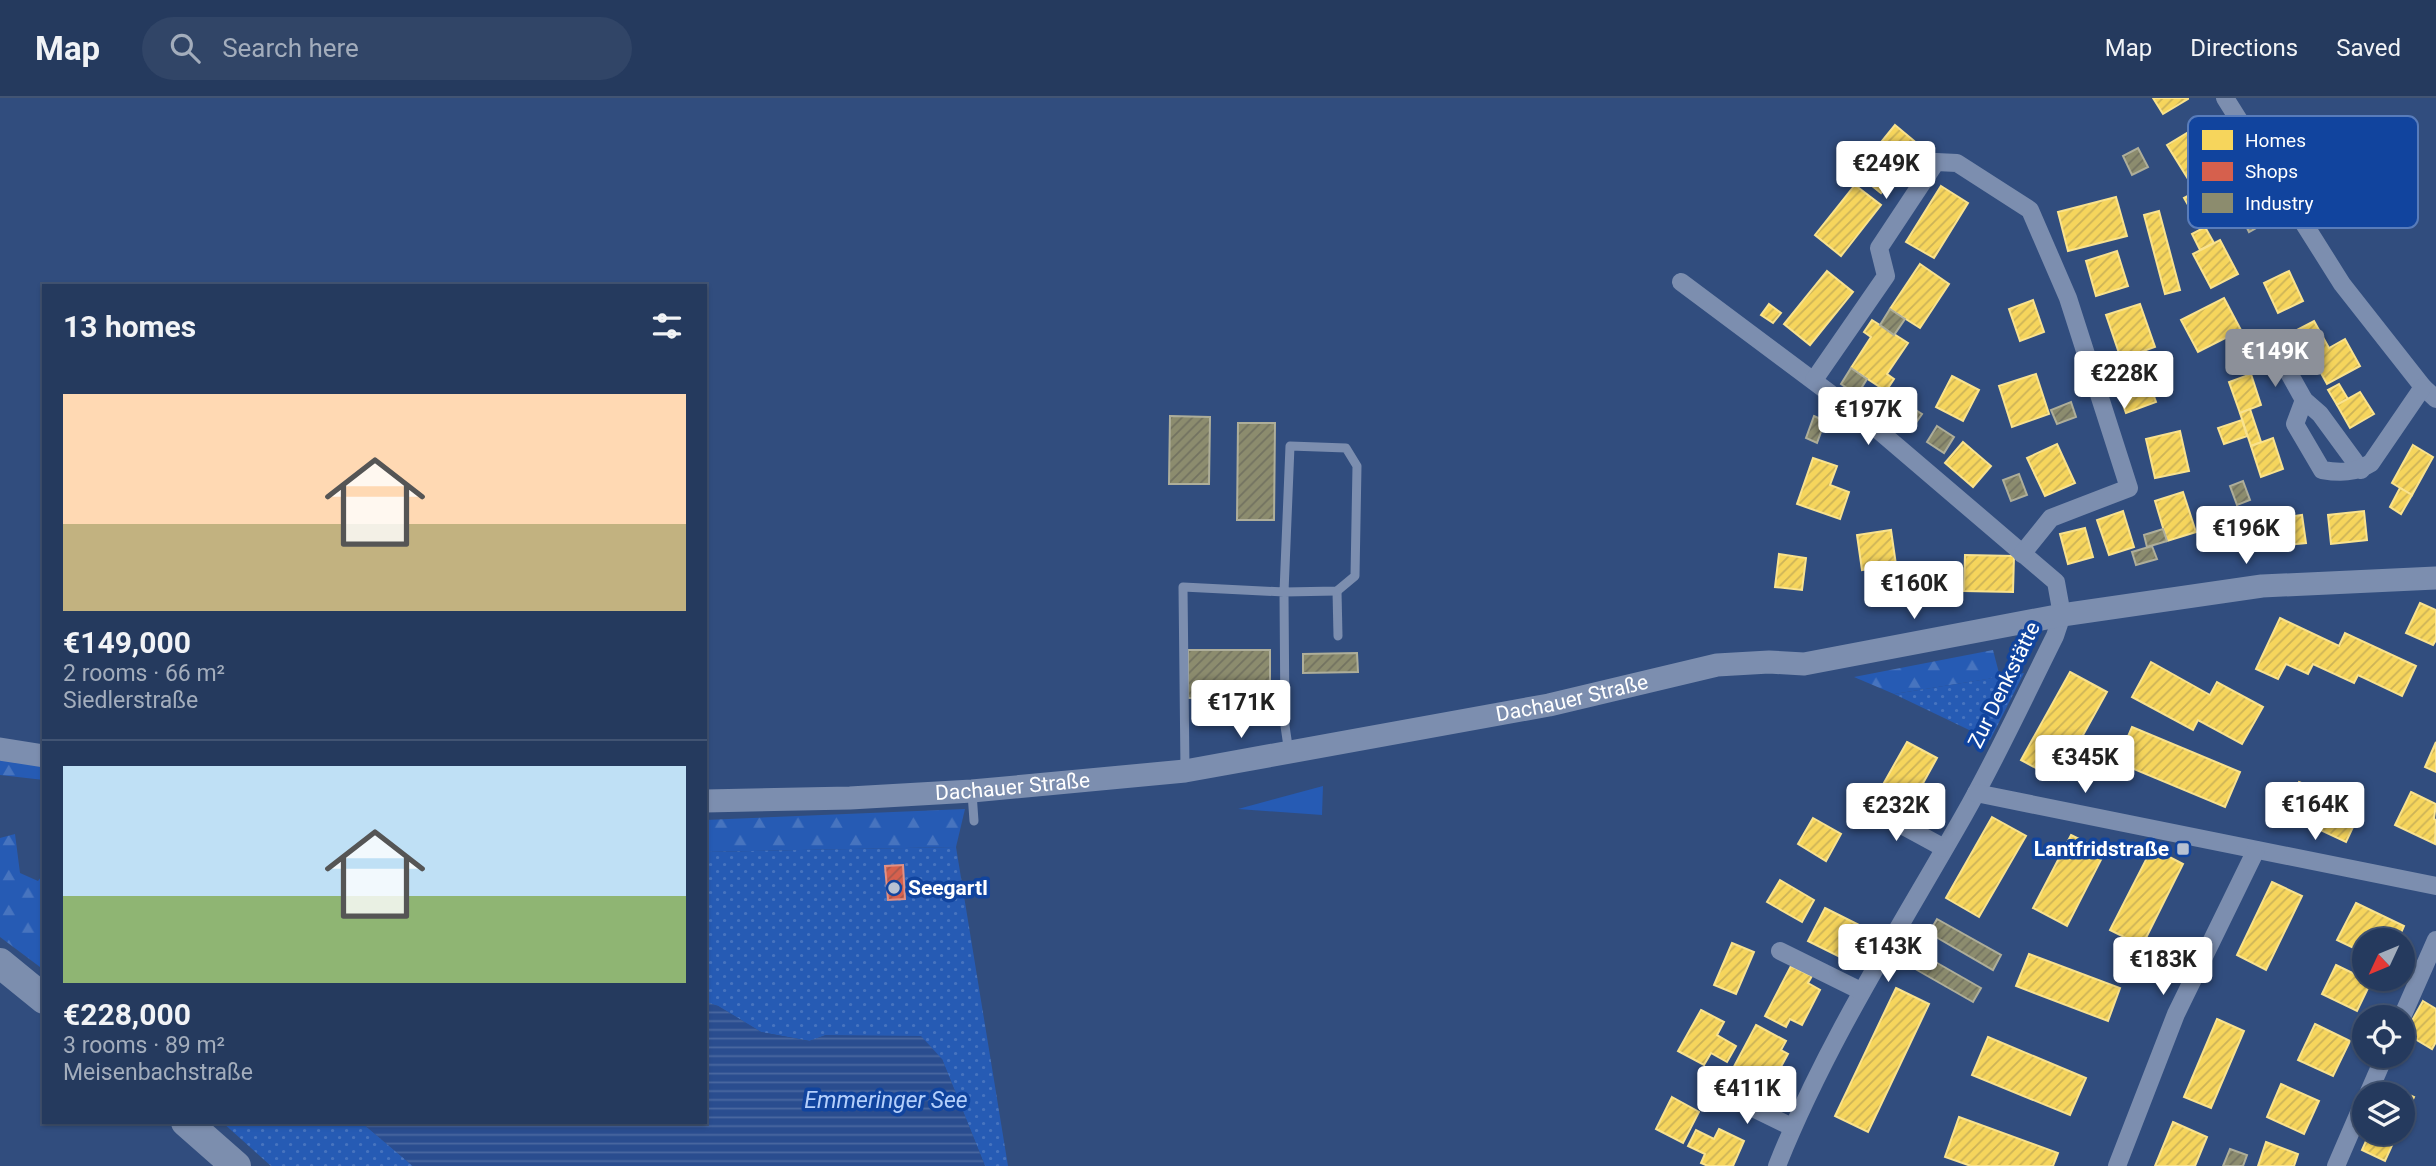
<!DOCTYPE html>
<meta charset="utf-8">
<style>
body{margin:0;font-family:Roboto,sans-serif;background:#314567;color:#f1f3f6;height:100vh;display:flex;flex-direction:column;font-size:26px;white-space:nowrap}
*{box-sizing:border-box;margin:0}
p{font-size:23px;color:#a3adbc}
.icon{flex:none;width:38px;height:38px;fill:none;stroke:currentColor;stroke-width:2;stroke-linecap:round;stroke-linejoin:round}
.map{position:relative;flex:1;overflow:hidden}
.sheet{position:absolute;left:42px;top:186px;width:665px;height:840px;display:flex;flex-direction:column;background:#253a5e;border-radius:0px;box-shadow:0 2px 5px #0004,0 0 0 2px #425473}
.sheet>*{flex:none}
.needle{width:46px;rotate:226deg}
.buttons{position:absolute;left:2352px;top:830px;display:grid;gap:14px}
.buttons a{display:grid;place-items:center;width:63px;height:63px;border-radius:50%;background:#253a5e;box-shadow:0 2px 5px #0004,0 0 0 2px #425473;font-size:35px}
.price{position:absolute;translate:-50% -60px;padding:0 16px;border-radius:7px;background:#fff;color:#222;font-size:23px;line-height:46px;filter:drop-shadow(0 2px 4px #0008)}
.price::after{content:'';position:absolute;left:50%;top:42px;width:21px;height:16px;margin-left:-10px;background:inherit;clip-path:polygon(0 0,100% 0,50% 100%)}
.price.current{background:#8c9099;color:#fff}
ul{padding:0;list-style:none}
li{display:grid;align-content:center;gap:14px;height:371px;padding:0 21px}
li+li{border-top:2px solid #425473}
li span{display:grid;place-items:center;height:217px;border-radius:0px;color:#555}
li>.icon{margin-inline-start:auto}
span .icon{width:126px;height:126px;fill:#fffc;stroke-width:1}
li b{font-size:30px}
h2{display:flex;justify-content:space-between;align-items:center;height:84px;padding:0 21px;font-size:30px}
header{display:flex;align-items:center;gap:42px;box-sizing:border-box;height:98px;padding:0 35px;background:#253a5e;border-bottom:2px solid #425473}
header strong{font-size:33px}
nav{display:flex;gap:38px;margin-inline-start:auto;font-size:24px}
.search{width:490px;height:63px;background:#314567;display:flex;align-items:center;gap:18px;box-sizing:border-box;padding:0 24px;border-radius:38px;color:#a3adbc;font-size:26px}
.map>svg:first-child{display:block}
</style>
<header>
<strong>Map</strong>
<div class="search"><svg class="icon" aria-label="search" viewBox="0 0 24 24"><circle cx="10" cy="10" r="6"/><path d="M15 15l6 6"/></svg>Search here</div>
<nav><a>Map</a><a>Directions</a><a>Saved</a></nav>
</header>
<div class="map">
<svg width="2436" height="1068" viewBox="0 0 2436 1068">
<defs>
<pattern id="forest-firs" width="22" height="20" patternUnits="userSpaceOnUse" patternTransform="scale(1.75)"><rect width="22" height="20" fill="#265bb4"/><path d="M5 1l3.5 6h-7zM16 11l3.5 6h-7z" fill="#4774bf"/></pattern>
<pattern id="park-dots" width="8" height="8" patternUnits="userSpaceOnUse" patternTransform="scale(1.75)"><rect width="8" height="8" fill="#265bb4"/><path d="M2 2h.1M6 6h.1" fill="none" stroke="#4774bf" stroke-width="1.8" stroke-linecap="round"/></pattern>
<pattern id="water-rules" width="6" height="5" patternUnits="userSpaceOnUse" patternTransform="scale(1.75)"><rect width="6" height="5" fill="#2a4d8f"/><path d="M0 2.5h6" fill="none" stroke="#4a68a0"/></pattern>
<pattern id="homes-hatch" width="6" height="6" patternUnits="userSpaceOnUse" patternTransform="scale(1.75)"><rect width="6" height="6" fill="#f6d55c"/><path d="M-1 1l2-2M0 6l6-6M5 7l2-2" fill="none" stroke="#ccb358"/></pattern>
<pattern id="shops-hatch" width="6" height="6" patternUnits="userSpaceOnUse" patternTransform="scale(1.75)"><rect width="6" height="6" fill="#d6604d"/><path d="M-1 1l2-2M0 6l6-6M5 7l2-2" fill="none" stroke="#a6594d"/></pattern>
<pattern id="industry-hatch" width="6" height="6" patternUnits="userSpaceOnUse" patternTransform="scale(1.75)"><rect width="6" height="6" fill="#8c8c6e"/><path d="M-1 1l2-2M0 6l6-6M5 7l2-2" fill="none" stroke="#727260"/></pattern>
</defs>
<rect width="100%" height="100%" fill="#314d7e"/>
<polygon fill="#265bb4" points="1323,688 1322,717 1238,711"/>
<g fill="url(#forest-firs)">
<polygon points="1993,552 2000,579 1894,596 1854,579"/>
<polygon points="0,658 44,665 44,682 0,677"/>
<polygon points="965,711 956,749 705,754 705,722"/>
<polygon points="15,736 20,775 38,783 44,775 44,872 0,839 0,740"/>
</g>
<g fill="url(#park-dots)">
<polygon points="2024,575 1990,642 1894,596"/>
<polygon points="956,749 1008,1068 985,1068 942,961 826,937 810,943 761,934 718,908 705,904 705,754"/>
<polygon points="222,1024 361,1024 413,1068 271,1068"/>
</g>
<polygon fill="url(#water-rules)" points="705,904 718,908 761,934 809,943 826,937 921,938 942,961 985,1068 413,1068 361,1024 705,1024"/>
<g fill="url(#homes-hatch)" stroke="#f9e28d" stroke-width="2">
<polygon points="2153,0 2188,0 2188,1 2163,16"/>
<polygon points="1895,27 1920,48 1881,95 1856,75"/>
<polygon points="2195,30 2218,66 2190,84 2167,47"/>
<polygon points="2216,83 2230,109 2199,126 2184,100"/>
<polygon points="1855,87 1881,107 1841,158 1815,137"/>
<polygon points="1941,88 1968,105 1934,160 1906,144"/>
<polygon points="2116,99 2127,138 2068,153 2058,114"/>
<polygon points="2159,113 2180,192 2165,196 2144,117"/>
<polygon points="2205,129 2214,145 2200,152 2192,136"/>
<polygon points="2220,142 2238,176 2211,190 2193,156"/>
<polygon points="2117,153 2128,188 2096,198 2086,163"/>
<polygon points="1920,166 1949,186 1920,230 1890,211"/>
<polygon points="1827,173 1853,194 1810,247 1784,226"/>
<polygon points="2289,173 2303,203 2278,215 2264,185"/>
<polygon points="2224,200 2241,232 2198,254 2181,222"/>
<polygon points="2033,202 2044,234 2020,243 2009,211"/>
<polygon points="1769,206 1781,215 1773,225 1761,217"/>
<polygon points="2140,206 2155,249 2121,261 2106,217"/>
<polygon points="1872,222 1908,245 1887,276 1894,281 1886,293 1851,270 1871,239 1864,234"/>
<polygon points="2314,223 2329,250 2345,241 2360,268 2327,286 2297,232"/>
<polygon points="2144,271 2156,304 2126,315 2114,282"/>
<polygon points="2036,276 2049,316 2012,329 1999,288"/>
<polygon points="2251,276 2261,307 2240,315 2229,284"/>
<polygon points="1952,278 1979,292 1963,323 1936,309"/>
<polygon points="2339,286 2348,301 2337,307 2328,292"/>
<polygon points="2360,294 2374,316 2350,330 2337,307"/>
<polygon points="2250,311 2261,344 2251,348 2240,315"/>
<polygon points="2242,322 2247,338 2224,346 2218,330"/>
<polygon points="2180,333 2189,373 2155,380 2146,341"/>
<polygon points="2273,340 2283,371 2261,379 2251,348"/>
<polygon points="1963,344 1991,368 1973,389 1945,365"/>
<polygon points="2057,346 2075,385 2045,398 2027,360"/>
<polygon points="2413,347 2433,359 2412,397 2392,385"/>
<polygon points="1813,360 1837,368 1830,387 1849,394 1840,421 1797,406"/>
<polygon points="2400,390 2412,397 2401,416 2390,409"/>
<polygon points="2183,394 2196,434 2167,443 2155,403"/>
<polygon points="2123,413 2134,449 2109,457 2097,422"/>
<polygon points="2364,413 2367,442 2331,446 2328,417"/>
<polygon points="2302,417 2306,445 2276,448 2273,421"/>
<polygon points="2264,425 2268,446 2249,450 2246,428"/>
<polygon points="2085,430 2093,459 2068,466 2060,436"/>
<polygon points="1891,432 1896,467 1862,472 1857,437"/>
<polygon points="1779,456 1806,460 1802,492 1775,489"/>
<polygon points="1965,457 2014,458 2013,494 1964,493"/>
<polygon points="2420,505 2436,512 2436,542 2433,547 2406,535"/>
<polygon points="2280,520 2339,548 2345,535 2416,568 2402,598 2358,577 2354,585 2313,566 2308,576 2286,566 2278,581 2256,571"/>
<polygon points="2151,564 2210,597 2217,584 2263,609 2242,646 2198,622 2193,632 2132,599"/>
<polygon points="2070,574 2107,594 2058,682 2021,662"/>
<polygon points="2132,629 2240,674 2225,709 2117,664"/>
<polygon points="1907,644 1937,660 1911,707 1881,690"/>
<polygon points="2436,644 2436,674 2425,669"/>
<polygon points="2299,684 2361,712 2346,744 2284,715"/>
<polygon points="2411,694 2436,706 2434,721 2436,722 2435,746 2395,727"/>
<polygon points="1992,719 2026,738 1979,819 1946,800"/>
<polygon points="1813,720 1841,736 1826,763 1798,746"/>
<polygon points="2071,737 2105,754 2067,828 2033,810"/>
<polygon points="2152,750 2183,766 2142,848 2110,832"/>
<polygon points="1780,782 1814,802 1802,824 1767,804"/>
<polygon points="2272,784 2302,798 2266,872 2237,857"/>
<polygon points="2356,805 2404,828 2398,842 2364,842 2364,855 2337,842"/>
<polygon points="1825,810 1863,829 1846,862 1808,843"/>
<polygon points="1732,845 1754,854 1736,896 1714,887"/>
<polygon points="2029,856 2120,890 2108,923 2016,888"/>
<polygon points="2336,867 2371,884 2357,913 2322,896"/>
<polygon points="1791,868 1812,878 1808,885 1820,892 1802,927 1790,921 1786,929 1765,918"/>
<polygon points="1896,890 1929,906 1868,1034 1835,1018"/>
<polygon points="2423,903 2436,911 2436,944 2432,951 2405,935"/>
<polygon points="1701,912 1724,924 1717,937 1736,948 1727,964 1711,955 1704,967 1678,953"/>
<polygon points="2217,921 2244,933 2211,1010 2184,999"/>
<polygon points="2315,926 2350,943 2333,978 2298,962"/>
<polygon points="1756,927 1786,943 1781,952 1788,956 1772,985 1762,980 1756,991 1730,976"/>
<polygon points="1988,939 2086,980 2070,1017 1972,977"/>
<polygon points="2281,986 2319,1003 2304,1036 2267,1019"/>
<polygon points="2391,989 2414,999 2403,1023 2403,996 2387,996"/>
<polygon points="1672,999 1699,1014 1683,1045 1656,1031"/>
<polygon points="1959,1019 2058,1055 2053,1068 1971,1068 1945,1059"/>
<polygon points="2173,1024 2207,1039 2195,1068 2155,1068"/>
<polygon points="1719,1031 1744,1043 1733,1068 1708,1068 1701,1065 1705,1056 1688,1048 1696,1032 1714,1041"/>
<polygon points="2370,1034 2398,1034 2385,1063 2362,1052"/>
<polygon points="2266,1044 2298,1056 2294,1068 2258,1068"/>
</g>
<polygon fill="url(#shops-hatch)" stroke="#e29082" stroke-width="2" points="903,767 905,801 888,802 885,768"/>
<g fill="url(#industry-hatch)" stroke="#aeae9a" stroke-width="2">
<polygon points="2138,50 2148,69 2132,77 2123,58"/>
<polygon points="2268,113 2272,121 2249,134 2245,126"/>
<polygon points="1890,211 1905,221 1894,237 1880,227"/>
<polygon points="1851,270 1867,281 1857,297 1841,286"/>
<polygon points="2071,304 2076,319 2057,326 2051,312"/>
<polygon points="1908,307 1922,316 1911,332 1897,323"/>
<polygon points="1170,318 1210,319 1209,386 1169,386"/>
<polygon points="1814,318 1825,323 1817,345 1806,340"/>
<polygon points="1238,325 1275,325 1274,422 1237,422"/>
<polygon points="1937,328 1954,339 1944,355 1927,344"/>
<polygon points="2019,376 2027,397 2011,403 2003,382"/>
<polygon points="2243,383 2250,402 2237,407 2230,388"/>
<polygon points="2163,431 2167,443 2147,449 2144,437"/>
<polygon points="2152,448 2157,461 2136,467 2132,454"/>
<rect x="1188" y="552" width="82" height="48"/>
<polygon points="1357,555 1358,574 1303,575 1303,556"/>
<polygon points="1937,821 2001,857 1993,872 1929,835"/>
<polygon points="1918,854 1981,890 1973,904 1910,868"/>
<polygon points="2230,1051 2247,1057 2243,1068 2223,1068"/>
</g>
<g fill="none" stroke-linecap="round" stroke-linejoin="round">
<g stroke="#7c8eaf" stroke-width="9">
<polyline points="1337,493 1338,538"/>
<polyline points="1185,671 1183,489 1284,494 1337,493 1355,478 1357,368 1346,350 1290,348 1284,494 1285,628 1289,655"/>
<polyline points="972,695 974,723"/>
</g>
<g stroke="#7c8eaf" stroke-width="18">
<polyline points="2225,0 2342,186 2423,289 2436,301"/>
<path d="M1681 184 1871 326 2056 484 2062 517 2055 538C2025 598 1997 659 1964 717 1898 833 1826 945 1777 1068"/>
<polyline points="2281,261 2304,302 2320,316 2361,372"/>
<polyline points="1814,282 1886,178 1879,150 1936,64 1957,65 2030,112 2068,200 2129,390 2051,420 2022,456"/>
<path d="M2304 302 2295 326 2322 372C2340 375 2355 375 2371 365L2423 289"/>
<polyline points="1976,695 2436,788"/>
<polyline points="1865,707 1944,750"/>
<polyline points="1780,853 1861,893"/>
<polyline points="2402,919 2436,842"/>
<polyline points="1718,993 1792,1029"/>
<polyline points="2368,996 2385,957"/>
<polyline points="2117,1068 2176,916 2256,752"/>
<polyline points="2336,1068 2364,1003"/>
</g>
<g stroke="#7c8eaf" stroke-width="23">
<polyline points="0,651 44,658"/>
<path id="s1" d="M705 703 850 700 972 693 1185 673 1549 607 1717 567 1769 564 1804 566 2062 517 2262 488 2436 480"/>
</g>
<g stroke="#7c8eae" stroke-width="30">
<polyline points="0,865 44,901"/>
<polyline points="186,1024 236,1068"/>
</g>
</g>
<g fill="#b7c1d2" stroke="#11449e" stroke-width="2.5">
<rect x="2176" y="744" width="14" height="14" rx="3.5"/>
<circle cx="894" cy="790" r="7"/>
</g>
<g text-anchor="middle" stroke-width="7" stroke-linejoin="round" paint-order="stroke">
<g font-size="21" fill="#fff" stroke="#11449e">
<text transform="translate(2004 587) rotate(-64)" y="7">Zur Denkstätte</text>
<text dy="7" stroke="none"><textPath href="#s1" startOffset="875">Dachauer Straße</textPath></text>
<text dy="7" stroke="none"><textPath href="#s1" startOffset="308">Dachauer Straße</textPath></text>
</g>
<g font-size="21" font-weight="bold" fill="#fff" stroke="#11449e" text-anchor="end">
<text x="2169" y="758">Lantfridstraße</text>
<text x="908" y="797" text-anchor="start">Seegartl</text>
</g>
<g font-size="23" font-style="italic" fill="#b4cffb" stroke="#11449e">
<text x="886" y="1010">Emmeringer See</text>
</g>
</g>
<rect x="2188" y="18" width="230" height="112" rx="10" fill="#11449e" stroke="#587cbb" stroke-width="2"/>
<rect x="2202" y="32" width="31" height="20" fill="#f6d55c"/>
<rect x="2202" y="64" width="31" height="19" fill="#d6604d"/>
<rect x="2202" y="95" width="31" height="20" fill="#8c8c6e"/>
<g font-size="19" fill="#fff">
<text x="2245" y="49">Homes</text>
<text x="2245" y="80">Shops</text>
<text x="2245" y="112">Industry</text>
</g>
</svg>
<div class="buttons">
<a><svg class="needle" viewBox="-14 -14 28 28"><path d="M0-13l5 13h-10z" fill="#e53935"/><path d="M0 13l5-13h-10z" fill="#a3adbc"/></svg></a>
<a><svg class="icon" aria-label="locate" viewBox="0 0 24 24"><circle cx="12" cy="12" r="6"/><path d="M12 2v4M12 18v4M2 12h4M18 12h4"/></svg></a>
<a><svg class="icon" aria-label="layers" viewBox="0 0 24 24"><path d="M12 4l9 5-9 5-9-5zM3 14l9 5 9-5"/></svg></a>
</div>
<b class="price" style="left:1886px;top:103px">€249K</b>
<b class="price current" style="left:2275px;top:291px">€149K</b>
<b class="price" style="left:2124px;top:313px">€228K</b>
<b class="price" style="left:1868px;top:349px">€197K</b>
<b class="price" style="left:2246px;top:468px">€196K</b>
<b class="price" style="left:1914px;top:523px">€160K</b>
<b class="price" style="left:1241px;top:642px">€171K</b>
<b class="price" style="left:2085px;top:697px">€345K</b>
<b class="price" style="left:2315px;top:744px">€164K</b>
<b class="price" style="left:1896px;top:745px">€232K</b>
<b class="price" style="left:1888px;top:886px">€143K</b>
<b class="price" style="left:2163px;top:899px">€183K</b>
<b class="price" style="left:1747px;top:1028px">€411K</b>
<section class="sheet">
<h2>13 homes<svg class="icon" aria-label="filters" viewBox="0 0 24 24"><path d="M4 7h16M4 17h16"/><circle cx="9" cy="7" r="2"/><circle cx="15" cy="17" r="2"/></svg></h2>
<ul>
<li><span style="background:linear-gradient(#ffd9b3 60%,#c2b280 0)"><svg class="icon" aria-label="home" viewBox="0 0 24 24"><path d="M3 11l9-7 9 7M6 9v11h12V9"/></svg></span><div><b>€149,000</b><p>2 rooms · 66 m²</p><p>Siedlerstraße</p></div></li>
<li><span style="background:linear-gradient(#bfe0f5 60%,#8fb573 0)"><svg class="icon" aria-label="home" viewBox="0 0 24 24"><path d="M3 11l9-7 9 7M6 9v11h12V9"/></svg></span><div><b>€228,000</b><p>3 rooms · 89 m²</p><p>Meisenbachstraße</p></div></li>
</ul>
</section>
</div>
